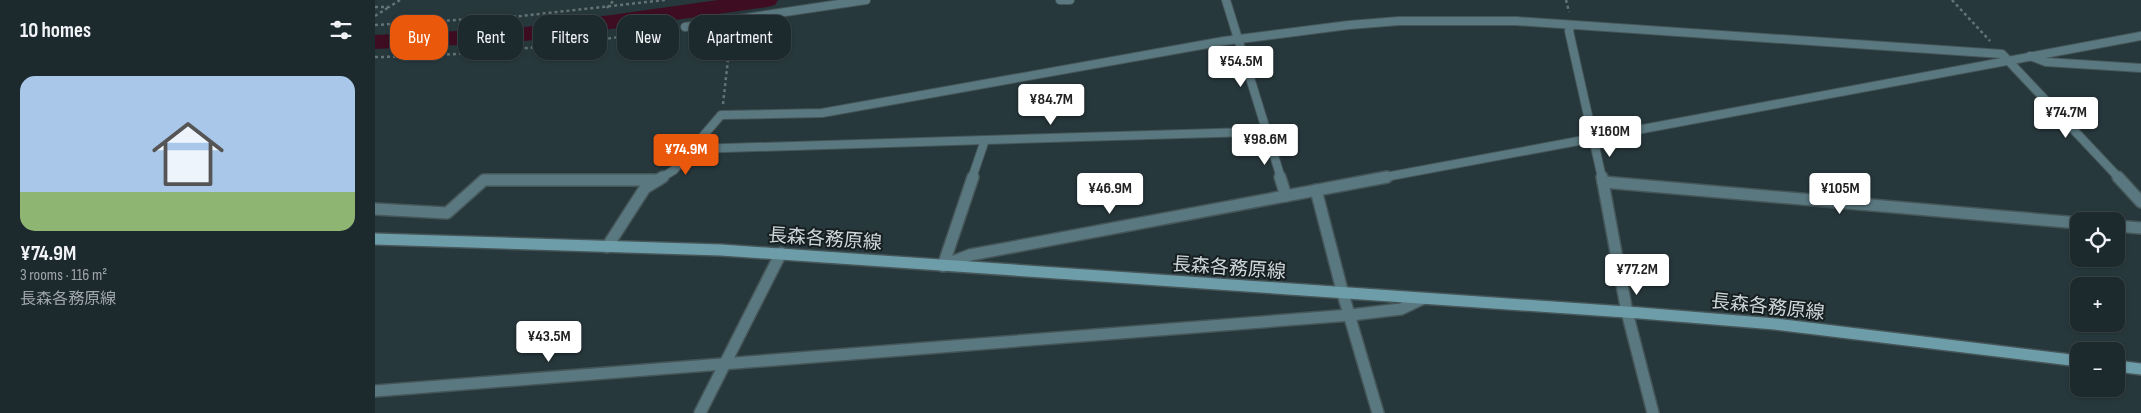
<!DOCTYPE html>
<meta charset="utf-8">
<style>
body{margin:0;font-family:"Sofia Sans Condensed","Noto Sans JP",sans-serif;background:#2a3639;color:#f1f3f6;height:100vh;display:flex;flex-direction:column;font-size:19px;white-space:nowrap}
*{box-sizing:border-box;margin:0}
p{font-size:16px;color:#a0a7aa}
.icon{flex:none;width:28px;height:28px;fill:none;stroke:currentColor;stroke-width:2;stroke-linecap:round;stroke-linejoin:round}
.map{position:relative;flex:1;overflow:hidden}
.side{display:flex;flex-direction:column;background:#1d2a2d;width:375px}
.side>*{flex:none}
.top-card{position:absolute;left:15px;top:15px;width:475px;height:45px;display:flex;gap:10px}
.fabs{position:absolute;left:1695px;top:212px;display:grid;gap:10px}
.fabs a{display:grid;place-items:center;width:55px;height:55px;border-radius:10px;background:#1d2a2d;box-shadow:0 1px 4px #0004,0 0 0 1px #3b4649;font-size:25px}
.price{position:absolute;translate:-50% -42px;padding:0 11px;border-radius:5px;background:#fff;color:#222;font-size:16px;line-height:32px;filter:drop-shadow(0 1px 2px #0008)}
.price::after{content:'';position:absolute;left:50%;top:30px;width:15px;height:11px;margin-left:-8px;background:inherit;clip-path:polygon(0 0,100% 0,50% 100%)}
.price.selected{background:#ea580c;color:#fff}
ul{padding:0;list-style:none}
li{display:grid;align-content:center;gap:10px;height:265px;padding:0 20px}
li+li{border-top:1px solid #3b4649}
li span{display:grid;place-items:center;height:155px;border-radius:15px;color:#555}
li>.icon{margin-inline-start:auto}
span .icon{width:90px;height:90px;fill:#fffc;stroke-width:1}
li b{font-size:21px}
h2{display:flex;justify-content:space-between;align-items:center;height:60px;padding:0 20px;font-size:21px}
.tag{padding:0 18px;border-radius:15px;background:#1d2a2d;box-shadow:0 1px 4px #0004,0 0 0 1px #3b4649;font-size:18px;line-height:45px}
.tag.selected{background:#ea580c;color:#fff}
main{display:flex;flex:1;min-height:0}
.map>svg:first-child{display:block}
</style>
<main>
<section class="side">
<h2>10 homes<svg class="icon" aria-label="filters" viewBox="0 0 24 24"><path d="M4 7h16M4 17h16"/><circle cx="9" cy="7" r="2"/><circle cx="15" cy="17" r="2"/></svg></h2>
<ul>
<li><span style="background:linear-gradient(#a9c7e8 75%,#8fb573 0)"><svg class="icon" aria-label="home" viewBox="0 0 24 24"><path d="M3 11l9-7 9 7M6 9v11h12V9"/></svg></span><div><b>¥74.9M</b><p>3 rooms · 116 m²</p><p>長森各務原線</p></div></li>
</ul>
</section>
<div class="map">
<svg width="1766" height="413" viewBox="0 0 1766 413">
<rect width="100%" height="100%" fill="#27383c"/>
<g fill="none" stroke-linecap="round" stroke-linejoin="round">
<polygon fill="#3f0d21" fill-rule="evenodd" points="343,0 403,0 400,5 392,7 143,42 0,49 0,35 143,28"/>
<defs>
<g id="minor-far1">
<polyline points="685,0 695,0"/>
<polyline points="851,0 906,178"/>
<polyline points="1196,25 1194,31 1227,178"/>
<polyline points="310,27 491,0"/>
<polyline points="1655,56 1671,62 1766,68"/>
<polyline points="319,149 610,140"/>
<polyline points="286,178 299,170 346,115 447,113 849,41 974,25 1024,21 1141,21 1627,54 1744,178"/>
<polyline points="597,178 610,140 874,132 891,129"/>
</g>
<g id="minor">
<polyline points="905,177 911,196"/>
<polyline points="1227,177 1252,312 1278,413"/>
<polyline points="1743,177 1766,202"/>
<polyline points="1228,182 1704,223"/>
<polyline points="941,190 968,294 1003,413"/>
<polyline points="0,209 72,213 109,180 283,180"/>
<polyline points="1741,226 1766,228"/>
<polyline points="232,247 270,188 288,177"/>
<polyline points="568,266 598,177"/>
<polyline points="0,391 976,315 1026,309 1047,299"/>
<polyline points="325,413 406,253"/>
</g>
<polyline id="tertiary-far1" points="1005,178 1766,36"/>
<polyline id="tertiary" points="569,265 595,255 1012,177"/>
<g id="secondary">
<polyline points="0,239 346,250 1265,313 1400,324 1704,361"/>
<polyline points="1741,366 1766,369"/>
</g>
</defs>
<use href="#minor-far1" stroke="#455558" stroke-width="10"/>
<use href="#minor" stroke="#455558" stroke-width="14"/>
<use href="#tertiary-far1" stroke="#455558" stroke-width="10"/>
<use href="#tertiary" stroke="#455558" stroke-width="14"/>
<use href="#secondary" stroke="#455558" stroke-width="14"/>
<g stroke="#647276" stroke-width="2.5" stroke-dasharray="3 3" stroke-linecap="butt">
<polyline points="1191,0 1194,12"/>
<polyline points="1577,0 1615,41"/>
<polyline points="0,7 14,7 25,0"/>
<polyline points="232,8 239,0"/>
<polyline points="0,16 14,7"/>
<polyline points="0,25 146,16 290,0"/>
<path d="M0 57C101 56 200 44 300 29"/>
<polyline points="348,104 356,33"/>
</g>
<use href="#minor-far1" stroke="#5a7880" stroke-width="8"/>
<use href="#minor" stroke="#5a7880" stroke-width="11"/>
<use href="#tertiary-far1" stroke="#5a7880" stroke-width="8"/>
<use href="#tertiary" stroke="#5a7880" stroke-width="11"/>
<use href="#secondary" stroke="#6e9daa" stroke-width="11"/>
</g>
<g text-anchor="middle" stroke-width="4" stroke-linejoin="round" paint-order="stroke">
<g font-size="19" fill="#cdd7da" stroke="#161e20">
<text transform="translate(450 238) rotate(4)" y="7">長森各務原線</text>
<text transform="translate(854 267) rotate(4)" y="7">長森各務原線</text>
<text transform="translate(1393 306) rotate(6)" y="7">長森各務原線</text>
</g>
</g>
</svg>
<div class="fabs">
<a><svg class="icon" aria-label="locate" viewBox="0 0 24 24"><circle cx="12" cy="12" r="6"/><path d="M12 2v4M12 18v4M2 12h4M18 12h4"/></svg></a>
<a>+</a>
<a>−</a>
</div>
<b class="price" style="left:866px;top:88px">¥54.5M</b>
<b class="price" style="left:676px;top:126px">¥84.7M</b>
<b class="price" style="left:1691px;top:139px">¥74.7M</b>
<b class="price" style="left:1235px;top:158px">¥160M</b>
<b class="price" style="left:890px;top:166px">¥98.6M</b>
<b class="price selected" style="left:311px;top:176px">¥74.9M</b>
<b class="price" style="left:735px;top:215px">¥46.9M</b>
<b class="price" style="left:1465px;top:215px">¥105M</b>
<b class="price" style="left:1262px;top:296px">¥77.2M</b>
<b class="price" style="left:174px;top:363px">¥43.5M</b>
<div class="top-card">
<a class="tag selected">Buy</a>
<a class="tag">Rent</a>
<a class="tag">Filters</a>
<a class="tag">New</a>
<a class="tag">Apartment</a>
</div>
</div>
</main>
